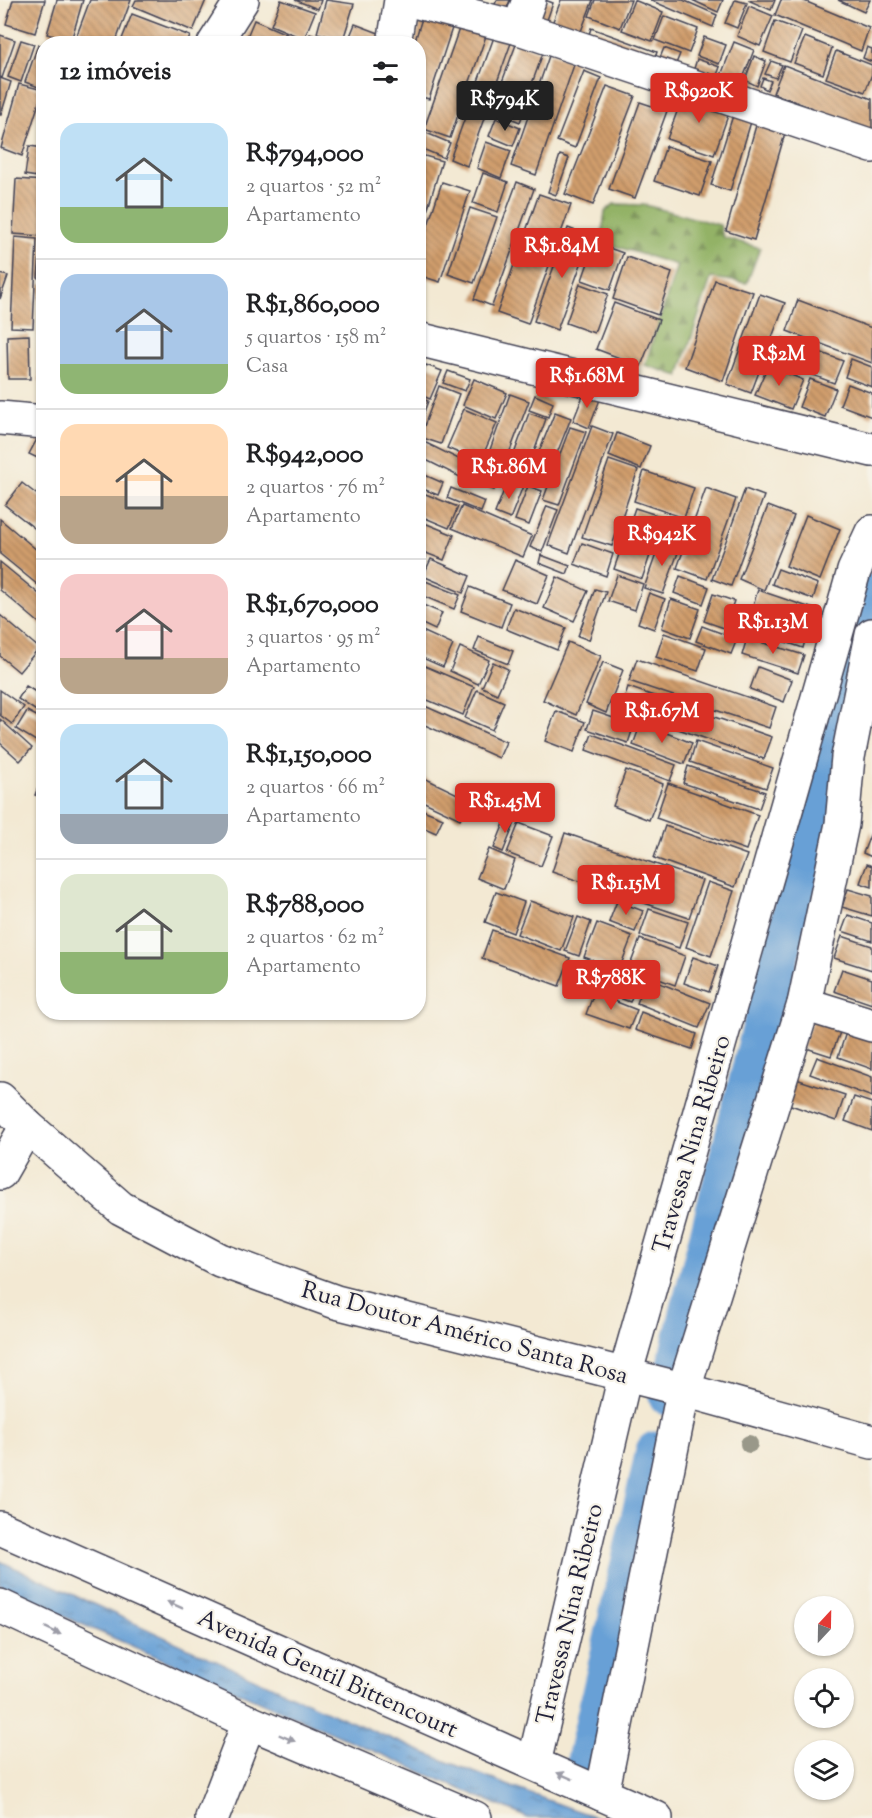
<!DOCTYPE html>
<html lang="pt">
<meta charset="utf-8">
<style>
body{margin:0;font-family:"Sorts Mill Goudy",serif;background:#f2f2f2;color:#202124;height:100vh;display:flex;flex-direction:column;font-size:22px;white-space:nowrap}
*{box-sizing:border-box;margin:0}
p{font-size:20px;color:#757577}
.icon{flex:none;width:33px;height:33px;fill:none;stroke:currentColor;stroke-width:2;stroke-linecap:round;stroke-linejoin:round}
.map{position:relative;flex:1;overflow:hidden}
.panel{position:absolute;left:36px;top:36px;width:390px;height:984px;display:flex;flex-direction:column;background:#fff;border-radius:24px;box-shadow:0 2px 4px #0004}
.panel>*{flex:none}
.needle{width:39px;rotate:22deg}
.tools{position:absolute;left:794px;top:1596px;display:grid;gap:12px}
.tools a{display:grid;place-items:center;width:60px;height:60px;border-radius:50%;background:#fff;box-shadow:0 2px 4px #0004;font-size:30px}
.price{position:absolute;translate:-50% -51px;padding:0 14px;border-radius:6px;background:#d93025;color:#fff;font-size:20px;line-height:39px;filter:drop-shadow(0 2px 3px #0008)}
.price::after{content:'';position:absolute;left:50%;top:36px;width:18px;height:14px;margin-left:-9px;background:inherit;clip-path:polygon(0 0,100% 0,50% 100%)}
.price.selected{background:#222;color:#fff}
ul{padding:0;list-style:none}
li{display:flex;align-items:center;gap:18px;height:150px;padding:0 24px}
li+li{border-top:2px solid #e0e0e0}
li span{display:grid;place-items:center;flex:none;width:168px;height:120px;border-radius:18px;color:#555}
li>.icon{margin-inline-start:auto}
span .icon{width:72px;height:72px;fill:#fffc;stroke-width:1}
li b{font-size:26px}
h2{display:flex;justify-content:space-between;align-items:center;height:72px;padding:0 24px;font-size:26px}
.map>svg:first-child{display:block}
</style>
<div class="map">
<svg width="872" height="1818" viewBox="0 0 872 1818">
<defs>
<pattern id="forest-firs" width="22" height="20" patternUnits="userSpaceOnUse" patternTransform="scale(1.5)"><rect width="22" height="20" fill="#93b266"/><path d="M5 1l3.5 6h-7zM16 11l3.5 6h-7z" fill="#789055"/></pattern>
<pattern id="water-ripples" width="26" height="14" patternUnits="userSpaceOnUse" patternTransform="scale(1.5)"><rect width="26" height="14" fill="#68a0d6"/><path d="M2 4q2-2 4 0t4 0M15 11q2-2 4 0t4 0" fill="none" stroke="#5582af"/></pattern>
<pattern id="building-back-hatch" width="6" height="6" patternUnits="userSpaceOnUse" patternTransform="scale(1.5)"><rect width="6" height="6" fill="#d09d6c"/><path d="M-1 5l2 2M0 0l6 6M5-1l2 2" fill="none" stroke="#a8805a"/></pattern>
</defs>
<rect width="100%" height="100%" fill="#f7f3e8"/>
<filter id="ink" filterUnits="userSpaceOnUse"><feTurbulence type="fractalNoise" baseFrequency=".0167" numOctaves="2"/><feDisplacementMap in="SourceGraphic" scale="12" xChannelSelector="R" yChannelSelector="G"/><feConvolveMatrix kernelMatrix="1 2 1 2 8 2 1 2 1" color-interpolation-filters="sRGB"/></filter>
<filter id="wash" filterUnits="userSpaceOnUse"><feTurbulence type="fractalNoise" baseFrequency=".008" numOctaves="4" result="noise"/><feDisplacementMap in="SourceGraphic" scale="24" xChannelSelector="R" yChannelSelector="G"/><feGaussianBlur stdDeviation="1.35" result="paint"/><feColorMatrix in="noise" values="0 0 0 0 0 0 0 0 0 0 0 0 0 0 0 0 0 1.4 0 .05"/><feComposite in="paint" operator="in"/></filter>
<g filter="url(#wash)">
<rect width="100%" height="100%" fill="#f3e9d3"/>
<polygon fill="url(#forest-firs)" stroke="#5a6a50" stroke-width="1.5" points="614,204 645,205 720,225 723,237 760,248 747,283 711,278 679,376 645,365 677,265 601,242 605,212"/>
<path fill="url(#water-ripples)" stroke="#456188" stroke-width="1.5" d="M0 1561C197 1651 393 1749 599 1818H528L56 1613 0 1585Z"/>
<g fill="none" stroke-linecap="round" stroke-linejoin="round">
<g stroke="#68a0d6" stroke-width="39">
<polyline points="668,1396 872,593"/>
<polyline points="581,1783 655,1451"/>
</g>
</g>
<g id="blocks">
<g fill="url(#building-back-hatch)">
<polygon points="13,0 45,0 35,33 6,24"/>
<polygon points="57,0 83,0 71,41 47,34"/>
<polygon points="90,0 131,0 115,44 84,44 75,40"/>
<polygon points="136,0 206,0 193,31 133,6"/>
<polygon points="281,0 315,12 304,39 271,25"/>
<polygon points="295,0 321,0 318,9"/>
<polygon points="326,0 354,4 343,40 317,33"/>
<polygon points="497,0 510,0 506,11 494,6"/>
<polygon points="545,0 553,3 546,23 532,18"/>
<polygon points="561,0 593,0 578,39 550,29"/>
<polygon points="595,0 631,0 620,28 589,16"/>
<polygon points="634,0 663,12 652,41 622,30"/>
<polygon points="650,0 683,0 717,15 713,27"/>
<polygon points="692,0 723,0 718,12"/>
<polygon points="735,0 747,3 737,28 725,23"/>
<polygon points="748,0 775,0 771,10"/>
<polygon points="781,0 802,0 869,28 861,51 775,15"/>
<polygon points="838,0 870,0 864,12"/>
<polygon points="749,6 773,16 760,46 737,36"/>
<polygon points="132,14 190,36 187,44 120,44"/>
<polygon points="423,15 453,25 429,99 418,96 418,44 414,44"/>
<polygon points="664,16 698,29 689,53 655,40"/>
<polygon points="254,20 307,43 310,34 335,44 257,44 246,39"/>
<polygon points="775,21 802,31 790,62 764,52"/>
<polygon points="461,23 487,33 450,138 424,129"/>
<polygon points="355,24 384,35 381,44 348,41"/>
<polygon points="591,28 657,52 653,64 587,41"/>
<polygon points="0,35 15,40 2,78 0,77"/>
<polygon points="494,37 511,43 467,166 450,159"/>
<polygon points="704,37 726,45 719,64 697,56"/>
<polygon points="805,37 832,48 823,74 794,63"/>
<polygon points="21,40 34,44 21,82 8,77"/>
<polygon points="517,42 543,53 526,100 499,90"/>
<polygon points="734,42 754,50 738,91 718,83"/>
<polygon points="38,45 44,46 44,89 25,82"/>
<polygon points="867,47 872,49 872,62 863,58"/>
<polygon points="664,48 680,54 673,71 657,65"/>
<polygon points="836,51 872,65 872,74 865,92 826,78"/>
<polygon points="550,53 575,62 536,175 511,166"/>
<polygon points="754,56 766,61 757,86 745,80"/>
<polygon points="697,59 720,67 714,83 692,75"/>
<polygon points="771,61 782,65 776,78 765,74"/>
<polygon points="784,65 872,99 872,132 773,93"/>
<polygon points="584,71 601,78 575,148 557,141"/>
<polygon points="0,78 11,82 1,115 0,115"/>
<polygon points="763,78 771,81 767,90 760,86"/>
<polygon points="19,84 43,90 22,156 1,148"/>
<polygon points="607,86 635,96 593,205 565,194"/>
<polygon points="684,93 730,110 714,155 667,139"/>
<polygon points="501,96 526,106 520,122 495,112"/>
<polygon points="640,102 667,111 635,198 609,189"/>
<polygon points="735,109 753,115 730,191 711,185"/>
<polygon points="496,118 520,128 513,146 489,136"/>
<polygon points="757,122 786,130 754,240 726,231"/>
<polygon points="424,132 450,143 444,158 418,147"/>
<polygon points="486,142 511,151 501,178 477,168"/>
<polygon points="29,146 44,148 44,178 25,175"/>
<polygon points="666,146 712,161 700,196 654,181"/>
<polygon points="418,154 442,161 427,211 418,208"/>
<polygon points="560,155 569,158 556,195 548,192"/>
<polygon points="483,173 508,182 498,212 473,203"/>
<polygon points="16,179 44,181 44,279 38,278 42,236 13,234"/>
<polygon points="442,182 470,191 440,282 418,275 418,256"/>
<polygon points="517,182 534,189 492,306 474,299"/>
<polygon points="539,194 571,205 528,324 497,313"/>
<polygon points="470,208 497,217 474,283 448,274"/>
<polygon points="568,228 591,237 557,330 534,321"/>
<polygon points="15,237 37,239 33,328 11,327"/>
<polygon points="595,243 623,253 610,290 582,280"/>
<polygon points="627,257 672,273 658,315 613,299"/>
<polygon points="0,274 8,276 0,299"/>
<polygon points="715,280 753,292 723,381 685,367"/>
<rect x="39" y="284" width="5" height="97"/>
<polygon points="580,284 608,294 594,333 566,323"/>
<polygon points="760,294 785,303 751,393 727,384"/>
<polygon points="798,300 872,328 872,363 787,331"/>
<polygon points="614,303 659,320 641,366 596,349"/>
<polygon points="29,335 30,379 8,379 7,336"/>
<polygon points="783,338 843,361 834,383 775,361"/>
<polygon points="851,359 872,367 872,387 845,377"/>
<polygon points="426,365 442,371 430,399 418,394 418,382"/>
<polygon points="768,365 803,380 791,409 755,395"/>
<polygon points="448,371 470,379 465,391 443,383"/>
<polygon points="474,379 507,393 496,419 463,405"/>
<polygon points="810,379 836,389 825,417 799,407"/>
<polygon points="848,384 872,393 872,417 840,405"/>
<polygon points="439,386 459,394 441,444 420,437"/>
<polygon points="585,391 601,397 589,428 573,421"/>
<polygon points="510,394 529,401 505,464 487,458"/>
<polygon points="535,395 553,403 548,417 529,410"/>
<polygon points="418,398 428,401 419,426 418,426"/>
<polygon points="464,409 497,423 480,462 447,448"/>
<polygon points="555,412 571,418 544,486 528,479"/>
<polygon points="529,413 546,419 523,482 506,476"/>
<polygon points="44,426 44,461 29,454"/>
<polygon points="592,426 613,434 569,553 548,545"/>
<polygon points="570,427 586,432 559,505 543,500"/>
<polygon points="617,433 650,446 641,469 609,456"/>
<polygon points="418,439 471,465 464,479 418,456"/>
<polygon points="609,460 638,470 612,546 582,537"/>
<polygon points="484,463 502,470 494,490 476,483"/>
<polygon points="644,471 694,488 684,518 634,501"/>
<polygon points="418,472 443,483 438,495 418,487"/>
<polygon points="508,480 523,486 510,519 495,513"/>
<polygon points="22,483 44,500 44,523 38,531 5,505"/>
<polygon points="528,486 542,491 529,525 515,520"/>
<polygon points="451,488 485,502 481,512 447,498"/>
<polygon points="706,488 736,499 707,579 677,568"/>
<polygon points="745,489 764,496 731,586 712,579"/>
<polygon points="423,493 458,507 449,528 418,515 418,503"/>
<polygon points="462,506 532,536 523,557 452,528"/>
<polygon points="547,506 558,510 542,552 530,547"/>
<polygon points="768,506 794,516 764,590 739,579"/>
<polygon points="635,508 663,517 642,579 614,569"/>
<polygon points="806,515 840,529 820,580 786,566"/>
<polygon points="668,516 687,523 679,543 660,536"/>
<polygon points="0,519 44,556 44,590 0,554"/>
<polygon points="422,522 454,535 444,560 418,550 418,531"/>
<polygon points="661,540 680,547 663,594 644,588"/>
<polygon points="582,543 613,554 606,576 574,564"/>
<polygon points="418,554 426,557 418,574"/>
<polygon points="541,555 570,566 567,574 539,563"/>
<polygon points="431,559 470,576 463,593 423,576"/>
<polygon points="515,560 549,575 537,604 502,590"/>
<polygon points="0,562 44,598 44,627 0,590"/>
<polygon points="778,569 818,584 813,599 772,584"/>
<polygon points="617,575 643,584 635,610 608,601"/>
<polygon points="680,576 709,587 703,604 674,593"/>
<polygon points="557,577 588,591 574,621 544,608"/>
<polygon points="418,578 460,595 454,609 418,594"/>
<polygon points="470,587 510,603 501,627 461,611"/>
<polygon points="595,589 606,592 589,640 578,636"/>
<polygon points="758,590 814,609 808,626 752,608"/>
<polygon points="649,593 665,599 654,629 638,623"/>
<polygon points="713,594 734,601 724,628 704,621"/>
<polygon points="671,599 700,609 690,638 662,628"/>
<polygon points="418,603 442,613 435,630 418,622"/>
<polygon points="514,608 566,628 557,650 506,629"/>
<polygon points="739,608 766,617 760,637 732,628"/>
<polygon points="0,615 39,648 19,672 0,656"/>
<polygon points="769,620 807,633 803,648 765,635"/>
<polygon points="702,626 737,639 731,654 696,641"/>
<polygon points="418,629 453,645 443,667 418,656"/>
<polygon points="664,633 706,648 698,671 656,657"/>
<polygon points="479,637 513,651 508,664 474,650"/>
<polygon points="747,638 804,655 798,673 742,655"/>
<polygon points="568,642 601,656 576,715 543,700"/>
<polygon points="460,647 489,660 478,684 450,671"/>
<polygon points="637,659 776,707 769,728 629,681"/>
<polygon points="493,662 508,669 497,694 482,687"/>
<polygon points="603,662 623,670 606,713 586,704"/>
<polygon points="418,663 474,687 463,715 418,696"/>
<polygon points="758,667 792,680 784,702 750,689"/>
<polygon points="26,686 44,697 44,716 18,699"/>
<polygon points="628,687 772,737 764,759 621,709"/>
<polygon points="0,690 24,707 12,724 0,715"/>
<polygon points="477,690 504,702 492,730 465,718"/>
<polygon points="418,703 506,742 499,758 418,722"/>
<polygon points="27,711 44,720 44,746 16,729"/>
<polygon points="556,711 585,722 574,752 545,741"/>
<polygon points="593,711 634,725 628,743 587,729"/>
<polygon points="0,719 32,748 20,761 0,743"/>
<polygon points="641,723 692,743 684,764 633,745"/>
<polygon points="592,734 676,765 670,781 586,750"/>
<polygon points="696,741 773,768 766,788 690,762"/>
<polygon points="688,766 765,792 759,809 683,783"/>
<polygon points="626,770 663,784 649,820 613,806"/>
<polygon points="43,775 44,775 44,798 35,795"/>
<polygon points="418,775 470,800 460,819 418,799"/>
<polygon points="668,783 758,815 746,850 656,818"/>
<polygon points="418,808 443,818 436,833 418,825"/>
<polygon points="507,816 516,820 503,852 494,848"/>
<polygon points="519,823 553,836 541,866 507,853"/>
<polygon points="665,826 747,855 735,887 654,858"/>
<polygon points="872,830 872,857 863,853"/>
<polygon points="565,833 702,880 689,918 552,872"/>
<polygon points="489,849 515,860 504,889 477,878"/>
<polygon points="867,864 872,866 872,887 860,883"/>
<polygon points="708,882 734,891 711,956 686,947"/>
<polygon points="848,889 872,896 872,916 842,907"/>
<polygon points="496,892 524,902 513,933 485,922"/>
<polygon points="530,901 574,917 561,951 517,934"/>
<polygon points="617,901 643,911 635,932 609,922"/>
<polygon points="649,909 688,922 679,948 640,935"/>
<polygon points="848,915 872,923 872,941 842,931"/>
<polygon points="578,917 591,922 579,956 565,951"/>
<polygon points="597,923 632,936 619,970 584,957"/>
<polygon points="492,930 570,958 559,986 482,958"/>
<polygon points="842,936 872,946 872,970 834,958"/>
<polygon points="640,939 685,956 675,985 629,968"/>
<polygon points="693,957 718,966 709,992 684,983"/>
<polygon points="591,963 638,980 630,1002 583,984"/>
<polygon points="842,969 872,979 872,1004 834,991"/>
<polygon points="647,978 710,1003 699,1028 637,1003"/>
<polygon points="594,993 637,1010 629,1029 586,1014"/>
<polygon points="641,1012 697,1034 692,1049 635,1030"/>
<polygon points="813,1016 842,1027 831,1056 803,1047"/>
<polygon points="848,1026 872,1035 872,1069 838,1057"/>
<polygon points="817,1057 872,1077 872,1097 810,1074"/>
<polygon points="793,1078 845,1095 836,1121 785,1103"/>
<polygon points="854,1097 872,1103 872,1131 845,1121"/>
</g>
</g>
</g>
<g filter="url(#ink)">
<use href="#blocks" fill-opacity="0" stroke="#414052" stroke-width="1.5"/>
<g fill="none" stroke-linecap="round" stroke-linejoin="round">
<defs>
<g id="street">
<polyline points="410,0 519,28 872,146"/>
<polyline points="519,28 529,0"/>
<polyline points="214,44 242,0"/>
<polyline points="394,44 401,0"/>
<polyline points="418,339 872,450"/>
<polyline points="0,418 44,422"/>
<polyline points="804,1004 872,1025"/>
<polyline points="0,1099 27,1126 121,1208 220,1260 336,1302 670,1386 872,1442"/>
<polyline points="0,1173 27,1126"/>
<polyline points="534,1763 625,1375 854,571 872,532"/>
<polyline points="602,1794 683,1392 804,1004 842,824 848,757 872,635"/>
<polyline points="212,1818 249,1722"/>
</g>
<g id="secondary">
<polyline points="0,1528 656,1818"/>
<polyline points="0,1606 249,1722 475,1818"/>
</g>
</defs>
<use href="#street" stroke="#414052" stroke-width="36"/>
<use href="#secondary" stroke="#414052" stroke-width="36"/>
<use href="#street" stroke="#fff" stroke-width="33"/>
<use href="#secondary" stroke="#fff" stroke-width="33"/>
</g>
<circle fill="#999889" cx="749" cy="1444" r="9"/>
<defs><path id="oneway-solid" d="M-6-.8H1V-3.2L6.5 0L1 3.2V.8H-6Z" transform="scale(1.5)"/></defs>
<g fill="#9c9ca7">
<use href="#oneway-solid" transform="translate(175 1605) rotate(-156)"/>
<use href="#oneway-solid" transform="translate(53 1631) rotate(25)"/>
<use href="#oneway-solid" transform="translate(287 1738) rotate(23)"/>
<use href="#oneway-solid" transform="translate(565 1776) rotate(-157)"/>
</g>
</g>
<g text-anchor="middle" stroke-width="4.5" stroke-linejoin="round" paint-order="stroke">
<g font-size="24" fill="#22223b" stroke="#f7f3e8">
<text transform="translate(691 1144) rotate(-74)" y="8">Travessa Nina Ribeiro</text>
<text transform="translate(465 1332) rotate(15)" y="8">Rua Doutor Américo Santa Rosa</text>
<text transform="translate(569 1614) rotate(-77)" y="8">Travessa Nina Ribeiro</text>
<text transform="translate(328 1673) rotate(24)" y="8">Avenida Gentil Bittencourt</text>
</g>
</g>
</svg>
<div class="tools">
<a><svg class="needle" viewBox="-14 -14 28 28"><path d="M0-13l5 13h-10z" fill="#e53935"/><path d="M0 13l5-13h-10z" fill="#757577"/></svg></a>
<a><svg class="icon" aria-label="locate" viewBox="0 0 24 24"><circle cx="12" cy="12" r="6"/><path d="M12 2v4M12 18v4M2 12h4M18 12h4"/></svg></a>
<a><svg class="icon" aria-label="layers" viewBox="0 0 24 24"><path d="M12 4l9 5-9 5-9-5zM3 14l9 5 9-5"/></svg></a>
</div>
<b class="price" style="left:699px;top:124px">R$920K</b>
<b class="price selected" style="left:505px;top:132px">R$794K</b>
<b class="price" style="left:562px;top:279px">R$1.84M</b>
<b class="price" style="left:779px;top:387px">R$2M</b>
<b class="price" style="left:587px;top:409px">R$1.68M</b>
<b class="price" style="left:509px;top:500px">R$1.86M</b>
<b class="price" style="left:662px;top:567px">R$942K</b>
<b class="price" style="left:773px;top:655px">R$1.13M</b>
<b class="price" style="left:662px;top:744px">R$1.67M</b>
<b class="price" style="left:505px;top:834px">R$1.45M</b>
<b class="price" style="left:626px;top:916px">R$1.15M</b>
<b class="price" style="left:611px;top:1011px">R$788K</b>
<section class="panel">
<h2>12 imóveis<svg class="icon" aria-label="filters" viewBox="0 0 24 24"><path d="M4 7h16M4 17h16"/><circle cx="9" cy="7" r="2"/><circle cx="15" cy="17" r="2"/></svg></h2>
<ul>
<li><span style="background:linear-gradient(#bfe0f5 70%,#8fb573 0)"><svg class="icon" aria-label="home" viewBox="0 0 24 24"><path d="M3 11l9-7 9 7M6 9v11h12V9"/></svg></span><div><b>R$794,000</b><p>2 quartos · 52 m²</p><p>Apartamento</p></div></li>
<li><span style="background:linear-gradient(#a9c7e8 75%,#8fb573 0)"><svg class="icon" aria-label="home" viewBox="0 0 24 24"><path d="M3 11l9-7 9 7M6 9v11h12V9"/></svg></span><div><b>R$1,860,000</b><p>5 quartos · 158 m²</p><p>Casa</p></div></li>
<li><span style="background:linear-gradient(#ffd9b3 60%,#b9a48a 0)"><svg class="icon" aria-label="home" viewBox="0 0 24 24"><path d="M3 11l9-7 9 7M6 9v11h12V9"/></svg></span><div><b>R$942,000</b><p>2 quartos · 76 m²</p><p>Apartamento</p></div></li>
<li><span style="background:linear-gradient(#f6c9c9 70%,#b9a48a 0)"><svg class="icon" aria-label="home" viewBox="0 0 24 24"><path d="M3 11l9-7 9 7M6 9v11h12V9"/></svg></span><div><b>R$1,670,000</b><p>3 quartos · 95 m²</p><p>Apartamento</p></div></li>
<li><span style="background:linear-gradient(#bfe0f5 75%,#9aa5b1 0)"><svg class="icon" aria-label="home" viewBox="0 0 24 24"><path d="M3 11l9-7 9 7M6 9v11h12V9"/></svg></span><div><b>R$1,150,000</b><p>2 quartos · 66 m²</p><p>Apartamento</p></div></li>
<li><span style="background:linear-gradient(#dfe7d0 65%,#8fb573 0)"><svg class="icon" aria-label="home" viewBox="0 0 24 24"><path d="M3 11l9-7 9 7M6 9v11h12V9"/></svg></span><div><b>R$788,000</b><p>2 quartos · 62 m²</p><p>Apartamento</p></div></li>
</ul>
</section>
</div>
